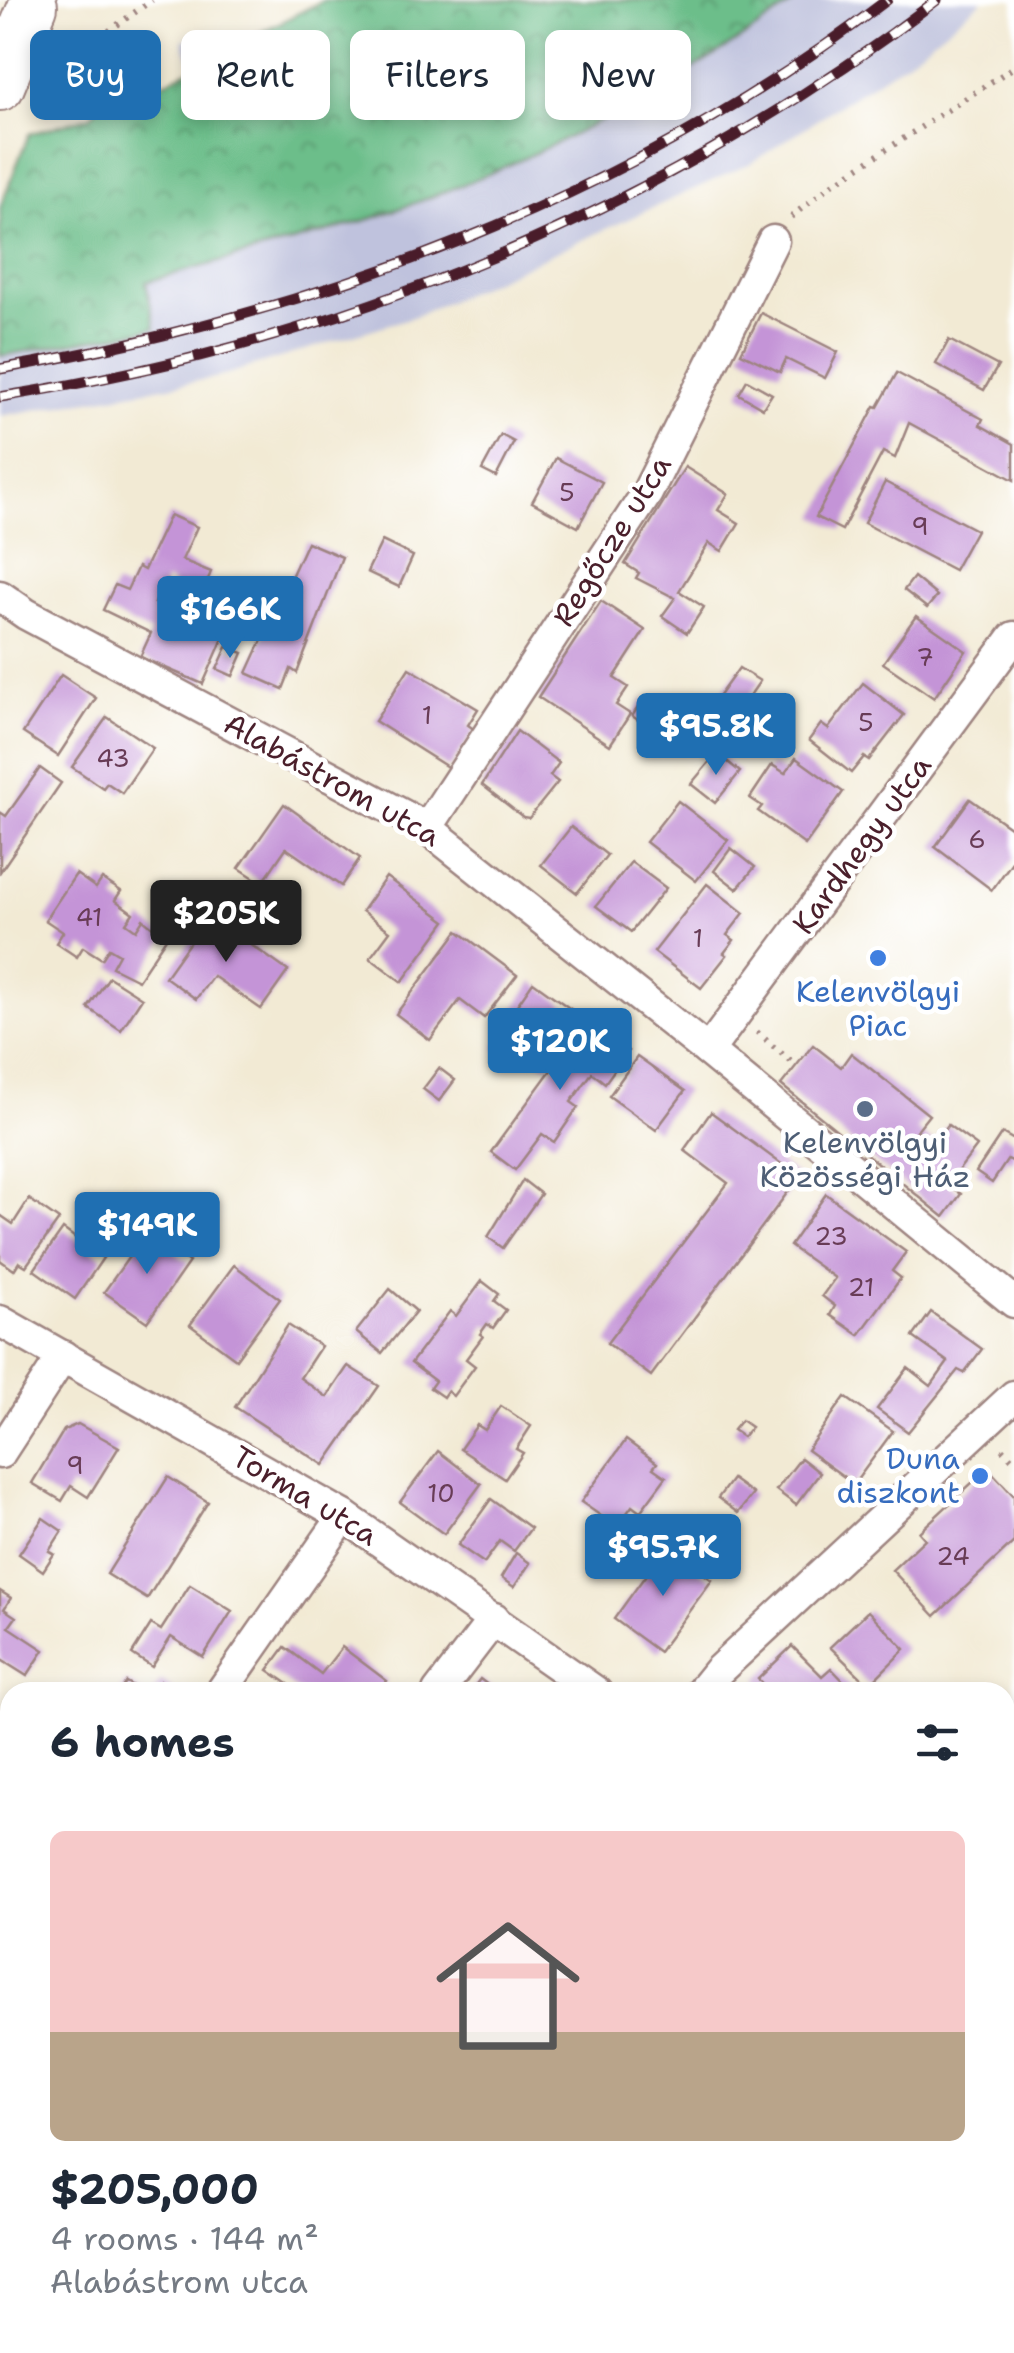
<!DOCTYPE html>
<meta charset="utf-8">
<style>
body{margin:0;font-family:"Shantell Sans",sans-serif;background:#f6f6f7;color:#1f2937;height:100vh;display:flex;flex-direction:column;font-size:38px;white-space:nowrap}
*{box-sizing:border-box;margin:0}
p{font-size:32px;color:#747a83}
.icon{flex:none;width:55px;height:55px;fill:none;stroke:currentColor;stroke-width:2;stroke-linecap:round;stroke-linejoin:round}
.map{position:relative;flex:1;overflow:hidden}
.drawer{position:absolute;left:0px;top:1682px;width:1015px;height:672px;display:flex;flex-direction:column;background:#fff;border-radius:30px 30px 0 0;box-shadow:0 5px 15px #0003}
.drawer>*{flex:none}
.hud{position:absolute;left:30px;top:30px;width:955px;height:90px;display:flex;gap:20px}
.price{position:absolute;translate:-50% -85px;padding:0 22px;border-radius:10px;background:#1f6fb2;color:#fff;font-size:32px;line-height:65px;filter:drop-shadow(0 2px 5px #0008)}
.price::after{content:'';position:absolute;left:50%;top:60px;width:30px;height:22px;margin-left:-15px;background:inherit;clip-path:polygon(0 0,100% 0,50% 100%)}
.price.current{background:#222;color:#fff}
ul{padding:0;list-style:none}
li{display:grid;align-content:center;gap:20px;height:530px;padding:0 50px}
li+li{border-top:2px solid #e0e1e3}
li span{display:grid;place-items:center;height:310px;border-radius:15px;color:#555}
li>.icon{margin-inline-start:auto}
span .icon{width:180px;height:180px;fill:#fffc;stroke-width:1}
li b{font-size:42px}
h2{display:flex;justify-content:space-between;align-items:center;height:120px;padding:0 50px;font-size:42px}
.chip{padding:0 35px;border-radius:15px;background:#fff;box-shadow:0 5px 15px #0003;font-size:35px;line-height:90px}
.chip.current{background:#1f6fb2;color:#fff}
.map>svg:first-child{display:block}
</style>
<div class="map">
<svg width="1014" height="2353" viewBox="0 0 1014 2353">
<defs>
<pattern id="grass-tufts" width="24" height="20" patternUnits="userSpaceOnUse" patternTransform="scale(2.5)"><rect width="24" height="20" fill="#86dfa4"/><path d="M3 7l-1-3M5 7V3M7 7l1-3M15 17l-1-3M17 17v-4M19 17l1-3" fill="none" stroke="#75bf8d"/></pattern>
<pattern id="forest-crowns" width="20" height="18" patternUnits="userSpaceOnUse" patternTransform="scale(2.5)"><rect width="20" height="18" fill="#6cbe8a"/><path d="M2 6a3 3 0 1 1 6 0M12 15a3 3 0 1 1 6 0" fill="none" stroke="#5b9a71"/></pattern>
</defs>
<rect width="100%" height="100%" fill="#fff"/>
<filter id="ink" filterUnits="userSpaceOnUse"><feTurbulence type="fractalNoise" baseFrequency=".01" numOctaves="2"/><feDisplacementMap in="SourceGraphic" scale="20" xChannelSelector="R" yChannelSelector="G"/><feConvolveMatrix kernelMatrix="1 2 1 2 8 2 1 2 1" color-interpolation-filters="sRGB"/></filter>
<filter id="wash" filterUnits="userSpaceOnUse"><feTurbulence type="fractalNoise" baseFrequency=".0048" numOctaves="4" result="noise"/><feDisplacementMap in="SourceGraphic" scale="40" xChannelSelector="R" yChannelSelector="G"/><feGaussianBlur stdDeviation="2.25" result="paint"/><feColorMatrix in="noise" values="0 0 0 0 0 0 0 0 0 0 0 0 0 0 0 0 0 1.4 0 .05"/><feComposite in="paint" operator="in"/></filter>
<g filter="url(#wash)">
<rect width="100%" height="100%" fill="#f2ead4"/>
<polygon fill="#d7d7f8" points="1014,2200 1014,2314 1005,2308 1005,2212"/>
<g fill="#bfc2dd">
<polygon points="798,0 983,0 907,61 751,163 416,316 214,378 0,416 0,356 154,328 145,282 373,217 509,164 642,100 753,32"/>
<polygon points="208,31 219,56 193,67 182,41"/>
</g>
<polygon fill="url(#grass-tufts)" stroke="#687f68" stroke-width="2.5" points="95,27 107,28 37,77 61,48"/>
<path fill="url(#forest-crowns)" stroke="#5b6e5a" stroke-width="2.5" d="M324 0H798C668 92 524 167 373 218 298 242 221 261 146 282L155 328 0 356V207L29 134 91 116 118 81 155 87Z"/>
<g id="blocks">
<g fill="#c494d7" fill-rule="evenodd">
<polygon points="761,313 838,352 825,378 786,359 780,372 741,353"/>
<polygon points="949,340 998,366 984,390 936,364"/>
<polygon points="897,373 983,419 980,425 1014,444 1014,480 909,423 895,458 883,452 842,530 816,517 875,406 878,407"/>
<polygon points="747,380 772,394 763,408 739,394"/>
<polygon points="501,435 514,442 496,477 482,470"/>
<polygon points="556,458 602,482 578,527 532,502"/>
<polygon points="685,467 728,494 718,510 739,523 722,551 709,543 679,591 704,607 687,633 662,616 675,598 636,578 639,573 625,564"/>
<polygon points="885,482 976,530 954,570 864,523"/>
<path d="M170 515 197 527 182 560 211 572 201 596 215 602 207 620 213 622 211 628 225 634 203 684 140 657 151 633 103 610 115 585 127 590 138 567 144 570ZM166 580 172 583 163 605 155 603Z"/>
<polygon points="382,541 413,556 399,587 367,572"/>
<polygon points="307,542 342,557 297,673 291,669 283,689 247,673"/>
<polygon points="914,577 937,596 927,608 904,590"/>
<polygon points="601,601 645,630 614,678 628,687 616,705 630,714 610,745 538,697"/>
<polygon points="916,616 966,651 934,698 883,663"/>
<polygon points="227,647 243,653 233,676 217,669"/>
<polygon points="409,668 478,709 468,725 475,730 449,768 375,721"/>
<polygon points="739,668 760,681 734,718 713,704"/>
<polygon points="61,675 96,698 58,756 23,733"/>
<polygon points="863,683 904,715 869,760 864,757 851,773 809,740 821,724 828,729"/>
<polygon points="644,699 655,707 644,724 632,716"/>
<polygon points="107,717 153,748 122,793 107,783 103,788 72,767"/>
<polygon points="517,731 559,763 550,776 558,782 529,818 523,817 482,785"/>
<polygon points="717,753 740,772 715,803 691,784"/>
<polygon points="796,758 843,792 805,845 758,811 762,806 750,798 772,765 785,773"/>
<polygon points="40,768 61,783 0,872 0,812 6,816"/>
<polygon points="970,799 1014,830 1014,859 992,890 935,847"/>
<polygon points="678,801 728,840 696,881 646,842"/>
<polygon points="284,804 360,858 341,886 286,848 262,883 239,868"/>
<polygon points="571,827 607,855 577,893 541,865"/>
<polygon points="731,848 755,867 737,889 714,871"/>
<polygon points="631,862 666,888 631,932 596,906"/>
<polygon points="76,874 96,888 102,879 121,891 115,900 133,913 126,923 136,930 143,919 166,938 138,980 112,967 119,954 109,948 102,959 83,947 77,957 56,943 63,932 45,920"/>
<polygon points="386,877 446,921 402,982 370,958 390,931 362,911"/>
<polygon points="707,884 744,913 727,935 734,940 724,953 727,955 701,988 654,952"/>
<polygon points="209,915 288,971 261,1009 213,976 196,999 165,977"/>
<polygon points="458,931 517,975 484,1018 460,1000 430,1040 396,1014"/>
<polygon points="109,977 142,998 121,1030 88,1008"/>
<polygon points="533,982 582,1017 547,1066 526,1052 517,1064 495,1048 504,1034 499,1031"/>
<polygon points="587,1021 628,1051 605,1083 592,1073 571,1102 578,1107 554,1142 542,1134 515,1170 491,1152"/>
<polygon points="813,1045 841,1067 851,1053 929,1115 917,1130 934,1143 948,1125 977,1146 948,1184 961,1194 944,1217 781,1085"/>
<polygon points="637,1057 685,1091 656,1130 609,1096"/>
<polygon points="439,1068 455,1080 439,1101 423,1089"/>
<polygon points="711,1112 799,1177 651,1376 607,1343 728,1183 684,1150"/>
<polygon points="1002,1133 1014,1140 1014,1159 1012,1161 1008,1159 992,1183 976,1172"/>
<polygon points="523,1180 541,1194 503,1248 488,1237"/>
<polygon points="826,1194 906,1252 892,1271 901,1278 859,1335 830,1315 835,1306 822,1296 835,1278 790,1246"/>
<polygon points="29,1199 59,1220 26,1266 19,1262 14,1270 0,1260 0,1215 13,1224"/>
<polygon points="63,1229 103,1258 75,1299 34,1270"/>
<polygon points="146,1233 189,1262 147,1322 104,1292"/>
<polygon points="234,1265 280,1299 236,1359 190,1325"/>
<polygon points="482,1281 499,1294 494,1301 506,1310 493,1328 487,1324 480,1334 483,1336 466,1359 475,1366 453,1396 447,1391 443,1397 430,1388 435,1381 411,1363 450,1311 456,1316"/>
<polygon points="390,1289 416,1311 382,1353 356,1332"/>
<polygon points="931,1312 982,1349 964,1373 958,1370 908,1432 877,1409 908,1368 931,1386 948,1362 913,1337"/>
<polygon points="288,1325 321,1346 300,1378 327,1397 348,1366 379,1386 324,1465 235,1407"/>
<polygon points="845,1397 893,1431 854,1484 807,1450"/>
<polygon points="501,1406 531,1426 516,1449 523,1453 505,1479 460,1449 477,1425 485,1430"/>
<polygon points="741,1420 751,1427 743,1437 733,1430"/>
<polygon points="78,1424 119,1447 88,1497 71,1486 62,1501 32,1483 64,1430"/>
<polygon points="626,1440 657,1463 653,1468 666,1477 640,1512 632,1506 617,1527 581,1502"/>
<polygon points="438,1451 481,1484 444,1534 400,1502"/>
<polygon points="801,1458 820,1473 796,1505 776,1490"/>
<polygon points="988,1468 1014,1496 1014,1542 935,1616 892,1570 925,1539 919,1532"/>
<polygon points="168,1477 208,1502 147,1599 107,1574"/>
<polygon points="732,1479 753,1494 738,1513 718,1498"/>
<polygon points="491,1499 531,1528 514,1551 500,1541 484,1563 458,1545"/>
<polygon points="43,1518 62,1531 49,1551 54,1554 43,1571 19,1554"/>
<polygon points="666,1547 712,1580 659,1652 614,1619"/>
<polygon points="516,1553 530,1563 514,1587 501,1578"/>
<polygon points="190,1585 232,1611 203,1657 171,1637 152,1667 132,1654 151,1624 161,1630"/>
<polygon points="0,1591 11,1598 4,1609 16,1617 9,1627 44,1650 27,1676 0,1659"/>
<polygon points="868,1611 905,1649 869,1685 830,1647"/>
<polygon points="792,1646 822,1676 831,1668 854,1692 770,1692 758,1679"/>
<polygon points="285,1647 321,1674 342,1647 387,1681 378,1692 300,1692 268,1670"/>
<polygon points="480,1679 497,1692 470,1692"/>
<polygon points="161,1681 176,1692 153,1692"/>
<polygon points="126,1682 143,1692 119,1692"/>
<polygon points="1014,1727 1014,1767 1005,1760 1005,1740"/>
<polygon points="10,1855 10,1893 0,1886 0,1869"/>
<polygon points="1005,2015 1014,2021 1014,2038 1005,2051"/>
<polygon points="6,2079 10,2082 10,2134 0,2126 0,2088"/>
<polygon points="36,2345 65,2345 59,2353 30,2353"/>
</g>
</g>
</g>
<g filter="url(#ink)">
<use href="#blocks" fill-opacity="0" stroke="#9e8480" stroke-width="2.5"/>
<g fill="none" stroke-linecap="round" stroke-linejoin="round">
<defs>
<polyline id="service" points="1005,2233 1014,2222"/>
<g id="minor">
<polyline points="0,596 26,614 427,828 708,1051 1014,1302"/>
<polyline points="427,828 647,493 773,241"/>
<polyline points="708,1051 1014,637"/>
<polyline points="0,1321 344,1516 596,1692"/>
<polyline points="0,1453 63,1356"/>
<polyline points="221,1692 344,1516"/>
<polyline points="438,1692 494,1619"/>
<polyline points="701,1692 718,1671 1014,1396"/>
<polyline points="1005,1895 1014,1882"/>
<polyline points="0,2009 10,1995"/>
<polyline points="0,2274 10,2260"/>
<polyline points="1005,2336 1014,2342"/>
<polyline points="215,2353 222,2345"/>
<polyline points="728,2353 735,2345"/>
</g>
<polyline id="primary" points="0,86 33,6"/>
</defs>
<use href="#service" stroke="#9e8480" stroke-width="20"/>
<use href="#minor" stroke="#9e8480" stroke-width="35"/>
<use href="#primary" stroke="#9e8480" stroke-width="52"/>
<g stroke="#9e8480" stroke-width="6" stroke-dasharray="2.5 8" stroke-linecap="butt">
<polyline points="49,74 152,0"/>
<polyline points="791,217 830,186 1014,67"/>
<polyline points="757,1032 796,1066"/>
<polyline points="1002,1449 1014,1461"/>
</g>
<use href="#service" stroke="#fff" stroke-width="15"/>
<use href="#minor" stroke="#fff" stroke-width="30"/>
<use href="#primary" stroke="#fff" stroke-width="48"/>
<defs>
<g id="rail">
<path d="M0 369C317 314 630 198 887 0"/>
<path d="M0 397C340 344 664 209 937 0"/>
</g>
</defs>
<use href="#rail" stroke="#4a1f2b" stroke-width="11"/>
<use href="#rail" stroke="#fff" stroke-width="8" stroke-dasharray="22" stroke-linecap="butt"/>
</g>
</g>
<g fill="#3f7fe0" stroke="#fff" stroke-width="4">
<circle cx="878" cy="958" r="10"/>
<circle cx="980" cy="1476" r="10"/>
</g>
<circle fill="#5c6f8a" stroke="#fff" stroke-width="4" cx="865" cy="1109" r="10"/>
<g text-anchor="middle" stroke-width="9" stroke-linejoin="round" paint-order="stroke">
<g font-size="25" fill="#683c56">
<text x="567" y="501">5</text>
<text x="920" y="535">9</text>
<text x="925" y="666">7</text>
<text x="427" y="724">1</text>
<text x="866" y="731">5</text>
<text x="113" y="767">43</text>
<text x="977" y="848">6</text>
<text x="89" y="926">41</text>
<text x="698" y="947">1</text>
<text x="831" y="1245">23</text>
<text x="861" y="1296">21</text>
<text x="75" y="1474">9</text>
<text x="441" y="1502">10</text>
<text x="953" y="1565">24</text>
</g>
<g font-size="30" fill="#4a1f2b" stroke="#fff">
<text transform="translate(612 541) rotate(-58)" y="10">Regőcze utca</text>
<text transform="translate(332 780) rotate(29)" y="10">Alabástrom utca</text>
<text transform="translate(862 845) rotate(-54)" y="10">Kardhegy utca</text>
<text transform="translate(305 1496) rotate(31)" y="10">Torma utca</text>
</g>
<g font-size="30" fill="#366cbe" stroke="#fff">
<text x="878" y="1002">Kelenvölgyi<tspan x="878" dy="34">Piac</tspan></text>
<text x="960" y="1469" text-anchor="end">Duna<tspan x="960" dy="34">diszkont</tspan></text>
</g>
<g font-size="30" fill="#4e5e75" stroke="#fff">
<text x="865" y="1153">Kelenvölgyi<tspan x="865" dy="34">Közösségi Ház</tspan></text>
</g>
</g>
</svg>
<b class="price" style="left:230px;top:661px">$166K</b>
<b class="price" style="left:716px;top:778px">$95.8K</b>
<b class="price current" style="left:226px;top:965px">$205K</b>
<b class="price" style="left:560px;top:1093px">$120K</b>
<b class="price" style="left:147px;top:1277px">$149K</b>
<b class="price" style="left:663px;top:1599px">$95.7K</b>
<div class="hud">
<a class="chip current">Buy</a>
<a class="chip">Rent</a>
<a class="chip">Filters</a>
<a class="chip">New</a>
</div>
<section class="drawer">
<h2>6 homes<svg class="icon" aria-label="filters" viewBox="0 0 24 24"><path d="M4 7h16M4 17h16"/><circle cx="9" cy="7" r="2"/><circle cx="15" cy="17" r="2"/></svg></h2>
<ul>
<li><span style="background:linear-gradient(#f6c9c9 65%,#b9a48a 0)"><svg class="icon" aria-label="home" viewBox="0 0 24 24"><path d="M3 11l9-7 9 7M6 9v11h12V9"/></svg></span><div><b>$205,000</b><p>4 rooms · 144 m²</p><p>Alabástrom utca</p></div></li>
</ul>
</section>
</div>
